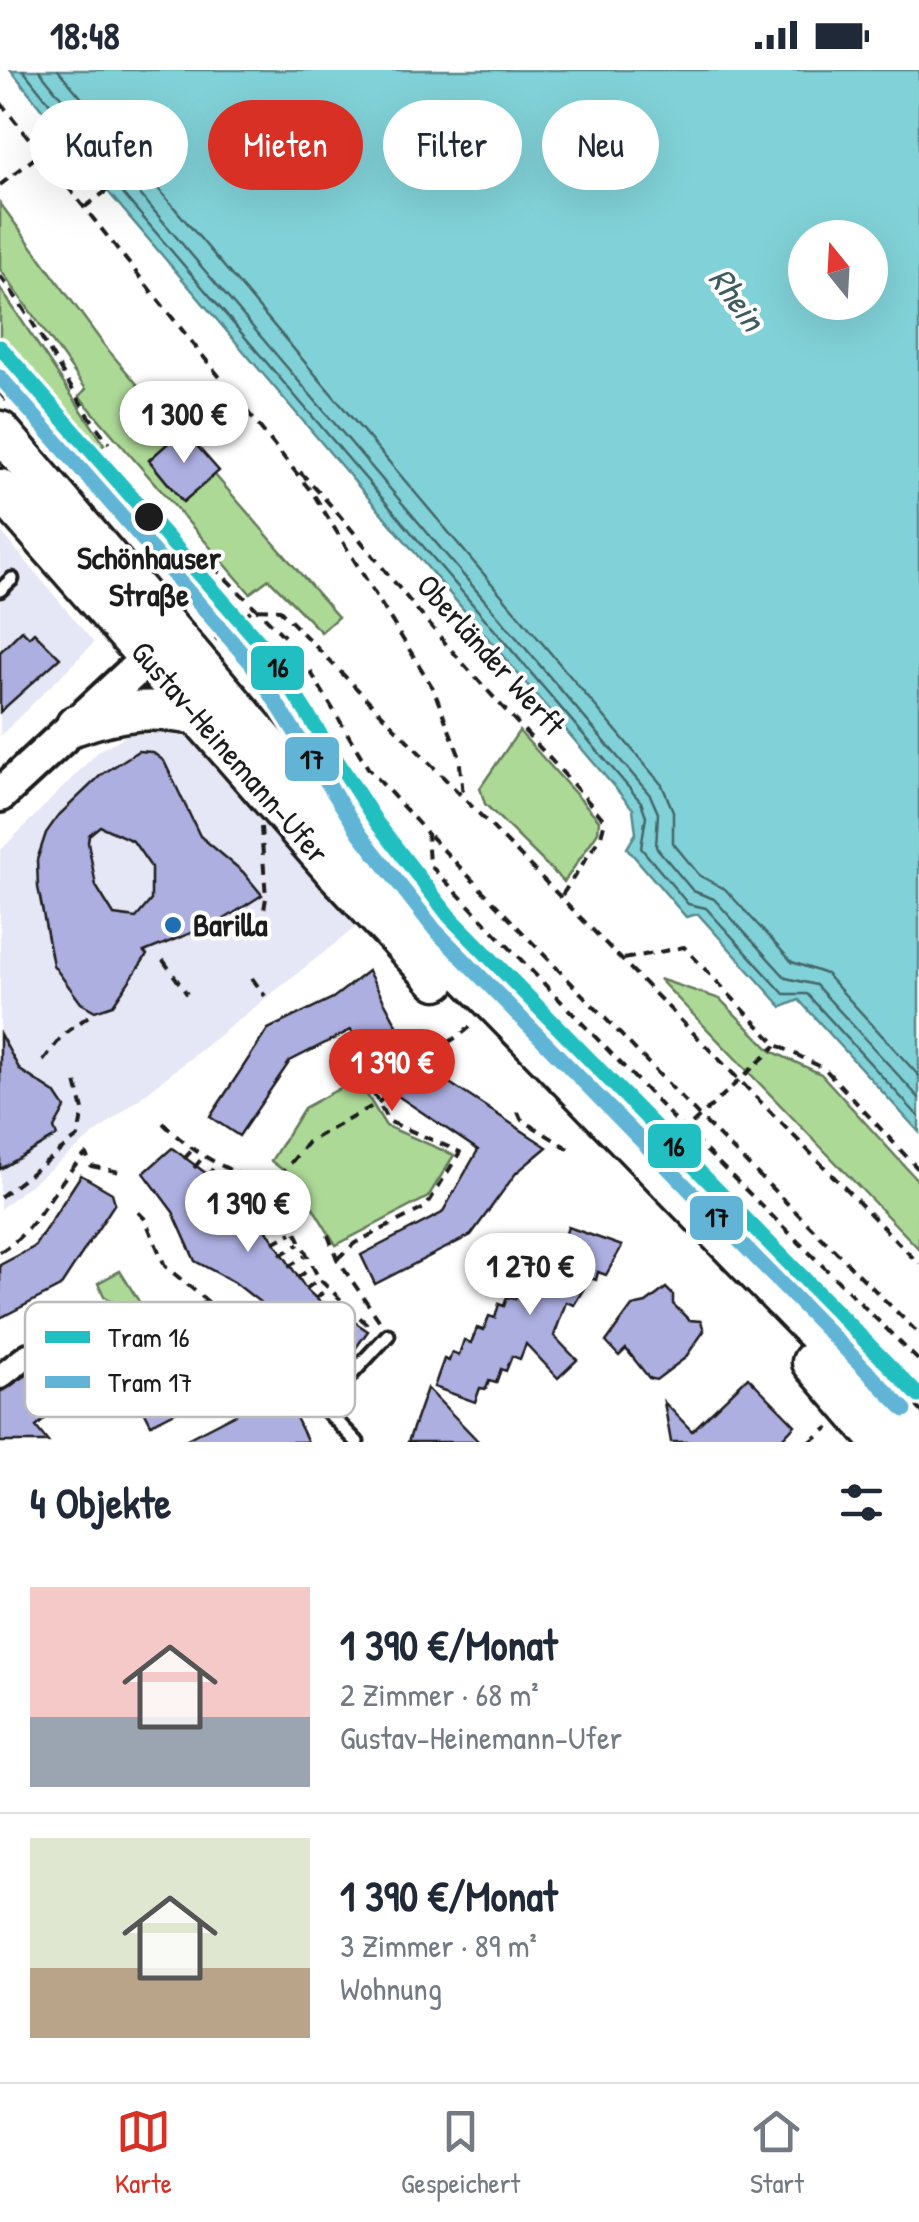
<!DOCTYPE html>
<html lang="de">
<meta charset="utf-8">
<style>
body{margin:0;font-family:"Patrick Hand",sans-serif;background:#f6f6f7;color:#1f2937;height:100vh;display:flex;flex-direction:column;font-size:38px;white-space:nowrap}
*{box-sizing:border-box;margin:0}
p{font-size:32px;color:#747a83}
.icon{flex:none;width:55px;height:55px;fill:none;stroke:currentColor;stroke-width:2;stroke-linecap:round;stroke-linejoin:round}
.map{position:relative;height:1372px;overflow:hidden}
.side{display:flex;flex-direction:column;background:#fff;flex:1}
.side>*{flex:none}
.banner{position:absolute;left:30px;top:30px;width:860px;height:90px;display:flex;gap:20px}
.needle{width:65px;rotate:342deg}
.controls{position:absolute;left:788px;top:150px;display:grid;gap:20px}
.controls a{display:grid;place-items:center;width:100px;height:100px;border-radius:50%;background:#fff;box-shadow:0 10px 40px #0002;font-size:50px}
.price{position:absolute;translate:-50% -85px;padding:0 22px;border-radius:35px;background:#fff;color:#222;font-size:32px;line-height:65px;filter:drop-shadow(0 2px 5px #0008)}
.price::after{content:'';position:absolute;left:50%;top:60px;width:30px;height:22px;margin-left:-15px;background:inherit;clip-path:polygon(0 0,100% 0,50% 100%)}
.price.active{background:#d93025;color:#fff}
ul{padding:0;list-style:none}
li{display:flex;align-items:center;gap:30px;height:250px;padding:0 30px}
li+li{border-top:2px solid #e0e1e3}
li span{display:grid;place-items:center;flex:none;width:280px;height:200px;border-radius:0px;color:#555}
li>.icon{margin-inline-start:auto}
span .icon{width:120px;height:120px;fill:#fffc;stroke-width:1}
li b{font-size:42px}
h2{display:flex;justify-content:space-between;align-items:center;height:120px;padding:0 30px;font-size:42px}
.tag{padding:0 35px;border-radius:45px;background:#fff;box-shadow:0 10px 40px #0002;font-size:35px;line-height:90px}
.tag.active{background:#d93025;color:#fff}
.status{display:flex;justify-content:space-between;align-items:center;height:70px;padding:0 50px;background:#fff;direction:ltr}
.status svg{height:28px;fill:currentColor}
.tab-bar{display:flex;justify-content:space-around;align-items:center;height:140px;border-top:2px solid #e0e1e3;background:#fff;font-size:28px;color:#747a83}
.tab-bar a{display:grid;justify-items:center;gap:5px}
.tab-bar .active{color:#d93025}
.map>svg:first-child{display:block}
</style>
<div class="status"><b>18:48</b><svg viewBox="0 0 49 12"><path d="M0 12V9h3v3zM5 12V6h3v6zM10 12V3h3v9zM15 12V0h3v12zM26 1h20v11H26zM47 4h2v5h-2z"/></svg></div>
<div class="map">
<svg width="919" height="1372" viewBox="0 0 919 1372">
<rect width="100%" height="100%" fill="#fff"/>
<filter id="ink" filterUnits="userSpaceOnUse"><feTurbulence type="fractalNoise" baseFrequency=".01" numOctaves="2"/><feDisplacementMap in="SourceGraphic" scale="20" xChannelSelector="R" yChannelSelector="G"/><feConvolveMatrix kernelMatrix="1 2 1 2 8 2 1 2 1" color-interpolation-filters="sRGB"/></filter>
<g filter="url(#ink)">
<g fill="#e6e7f6">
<polygon points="0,460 94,573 0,666"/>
<polygon points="140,658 190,668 356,857 0,1139 0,781 100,680"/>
</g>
<g fill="#add997" stroke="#647a5a" stroke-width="2.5">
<polygon points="0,133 104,275 179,364 149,391 183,432 215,405 338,547 321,562 269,509 250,523 79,326 86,319 0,199"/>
<polygon points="0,218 104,374 99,378 0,266"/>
<polygon points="519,661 599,750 598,762 564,812 485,734 480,718"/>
<polygon points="659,909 720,929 771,981 821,1004 919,1112 919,1179"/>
<polygon points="357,1009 386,1056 454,1085 428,1127 336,1175 296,1110 271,1091 304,1038"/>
<polygon points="120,1201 150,1249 144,1252 104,1226 98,1213"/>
<polygon points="204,1231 271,1287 239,1314 190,1285 175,1253"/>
</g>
<path fill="#81d2d8" stroke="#59898d" stroke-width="2.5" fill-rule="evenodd" d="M11 0H919V1062L799 930 782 937 698 844 686 847 627 778 636 763 633 739 99 111ZM805 168H870V232H805Z"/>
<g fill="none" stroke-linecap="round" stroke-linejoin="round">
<g stroke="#446567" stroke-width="2.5">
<polyline points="23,0 106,104 641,732 646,746 641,778 688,834 706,838 784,924 807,924 919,1047"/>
<polyline points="39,0 116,96 650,725 658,743 656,777 693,821 714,829 786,908 816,915 919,1028"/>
<polyline points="58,0 662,715 673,741 673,773 700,806 725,819 792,892 826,904 919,1006"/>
</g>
</g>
<g fill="#acafe0" stroke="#1c1c1c" stroke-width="2.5" fill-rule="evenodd">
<polygon points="183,360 219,401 183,432 149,390"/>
<polygon points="22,560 29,567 34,562 60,588 0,642 0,582"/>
<path d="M138 681 152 682 164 691 200 766 243 802 262 825 223 850 144 882 147 885 113 935 95 941 81 933 53 895 38 817 37 790 46 763 58 746 101 705ZM100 756 133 771 151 797V830L136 848 114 845 96 816 88 772 89 765Z"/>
<polygon points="368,901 416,991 547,1077 516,1103 471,1165 375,1214 361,1185 442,1143 478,1080 380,1014 351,960 290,991 239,1066 210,1047 268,959 333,928"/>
<polygon points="0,964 20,1000 55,1023 65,1038 54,1058 57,1066 0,1099"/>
<polygon points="172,1078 234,1124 237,1119 261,1130 270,1153 264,1156 306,1219 348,1258 353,1251 368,1261 355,1279 350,1276 332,1292 329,1284 312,1296 266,1237 234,1212 195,1191 173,1142 144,1103"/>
<polygon points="81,1105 112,1123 115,1133 60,1217 0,1248 0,1195 34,1177"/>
<polygon points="568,1157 622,1176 606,1205 598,1202 596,1210 590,1208 574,1235 566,1232 554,1266 577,1290 558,1308 526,1274 520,1289 512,1286 506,1301 501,1299 496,1313 489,1311 486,1319 480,1318 475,1332 434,1317 444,1289 449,1291 452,1282 459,1285 464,1270 471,1273 477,1258 484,1260 489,1246 495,1248 499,1234 504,1236 507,1227 515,1229 519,1215 527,1218 532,1202 539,1205 544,1191 550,1192 555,1179 560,1181"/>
<polygon points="666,1218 673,1225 673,1234 689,1250 701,1251 704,1261 685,1288 656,1310 649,1308 626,1279 619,1286 606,1272 632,1236 646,1233"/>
<polygon points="84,1234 162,1284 189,1335 151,1354 131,1315 61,1272"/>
<polygon points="27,1305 61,1334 36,1357 48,1372 0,1372 0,1322"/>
<polygon points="748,1307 795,1355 779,1372 671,1372 664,1332 692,1361"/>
<polygon points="427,1318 479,1372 408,1372"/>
<polygon points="283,1321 308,1372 181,1372 276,1323"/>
</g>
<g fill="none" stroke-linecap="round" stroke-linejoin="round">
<defs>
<g id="lane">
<polyline points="0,520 12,509"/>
<polyline points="357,1372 322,1336 388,1265"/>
</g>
<polyline id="street" points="0,1307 28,1285"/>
<polyline id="secondary" points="0,725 164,573"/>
<g id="primary">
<polyline points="0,361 443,880 919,1369"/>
<polyline points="0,419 332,798 437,910"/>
<path d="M76 655C124 638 152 637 202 646"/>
<polyline points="812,1292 881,1372"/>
</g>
</defs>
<use href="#lane" stroke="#1c1c1c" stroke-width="19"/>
<use href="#street" stroke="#1c1c1c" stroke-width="30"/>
<use href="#secondary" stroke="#1c1c1c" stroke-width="40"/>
<use href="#primary" stroke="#1c1c1c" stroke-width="45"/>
<g stroke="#1c1c1c" stroke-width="4" stroke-dasharray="10 8" stroke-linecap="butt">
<polyline points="0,32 314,425 433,618 459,685 463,725"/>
<polyline points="0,115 40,84"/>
<polyline points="85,137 113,116"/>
<path d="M0 206C42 259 67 320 109 373"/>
<polyline points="0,323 10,335"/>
<path d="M300 402C349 452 389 508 435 561 490 626 550 686 605 751L601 766 562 825"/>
<polyline points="213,496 297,579 368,698 427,763 429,794 678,1053 919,1291"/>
<polyline points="188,517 227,561"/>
<polyline points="215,570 253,539 280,540 919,1194"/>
<polyline points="261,757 266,828 263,846"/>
<polyline points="430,766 699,1046 919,1264"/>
<polyline points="624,889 684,877 777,975 825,999 919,1100"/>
<polyline points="163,890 187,924"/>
<polyline points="252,908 265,926"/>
<polyline points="43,991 63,965 90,945"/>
<path d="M416 991C436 977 455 972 473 954"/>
<polyline points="518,1042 521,1049 572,1081"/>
<path d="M163 1053C194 1085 231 1103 273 1116L319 1209 371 1258"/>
<polyline points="692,1054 776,976"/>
<polyline points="184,1089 193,1079"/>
<polyline points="194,1098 204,1086"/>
<polyline points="207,1107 216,1095"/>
<polyline points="219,1115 228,1103"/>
<polyline points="0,1127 78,1067 83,1040 76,1012"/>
<polyline points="256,1135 308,1072 378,1033 391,1021"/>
<polyline points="138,1142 145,1149 165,1196 283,1294"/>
<polyline points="328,1165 337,1189 381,1253"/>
<polyline points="273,1173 292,1163"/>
<path d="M0 1182C40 1158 52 1115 86 1084L91 1096 120 1102"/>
<polyline points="280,1185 299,1174"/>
<polyline points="337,1189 355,1173 426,1137 460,1082 388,1051 360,997"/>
<polyline points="288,1197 305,1186"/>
<polyline points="297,1208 312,1198"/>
<polyline points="306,1219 319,1209"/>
<polyline points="315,1229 327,1219"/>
<polyline points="340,1251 347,1241"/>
<polyline points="176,1276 184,1272"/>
<polyline points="277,1288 297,1271"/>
<polyline points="810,1372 829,1357"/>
</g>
<use href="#lane" stroke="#fff" stroke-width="11"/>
<use href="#street" stroke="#fff" stroke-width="22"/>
<use href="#secondary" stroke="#fff" stroke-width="32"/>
<use href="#primary" stroke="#fff" stroke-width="38"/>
<defs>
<polyline id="tram-1" points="0,277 267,581 377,753 449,846 919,1326"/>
<polyline id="tram-2" points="0,307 251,593 360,764 435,860 905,1340"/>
</defs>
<use href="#tram-1" stroke="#fff" stroke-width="22"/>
<use href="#tram-2" stroke="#fff" stroke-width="22"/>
<use href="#tram-1" stroke="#21bfc1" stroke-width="15"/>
<use href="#tram-2" stroke="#61b4d5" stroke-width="15"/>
</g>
</g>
<circle fill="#1c1c1c" stroke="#fff" stroke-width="4" cx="149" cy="447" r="16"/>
<circle fill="#1f6fb2" stroke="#fff" stroke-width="4" cx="173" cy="855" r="10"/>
<g text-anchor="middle" stroke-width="8" stroke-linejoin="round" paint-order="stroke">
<g font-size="32" font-weight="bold" fill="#1c1c1c" stroke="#fff">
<text x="149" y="499">Schönhauser<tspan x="149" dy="37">Straße</tspan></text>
</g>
<g font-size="32" fill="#1c1c1c" stroke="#fff">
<text transform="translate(491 585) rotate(48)" y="11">Oberländer Werft</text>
<text transform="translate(230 682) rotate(49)" y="11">Gustav-Heinemann-Ufer</text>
</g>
<g font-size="32" font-weight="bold" fill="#1c1c1c" stroke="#fff" text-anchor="start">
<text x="193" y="866">Barilla</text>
</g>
<g font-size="35" font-style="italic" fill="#3f5c5e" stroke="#fff">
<text transform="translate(737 229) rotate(54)" y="12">Rhein</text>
</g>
</g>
<rect x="25" y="1232" width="330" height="115" rx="15" fill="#fff" stroke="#bbb" stroke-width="2.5"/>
<rect x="45" y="1261" width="45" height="12" fill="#21bfc1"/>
<rect x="45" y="1306" width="45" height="12" fill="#61b4d5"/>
<g font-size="28" fill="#1c1c1c">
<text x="108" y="1277">Tram 16</text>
<text x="108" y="1322">Tram 17</text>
</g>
<g stroke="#fff" stroke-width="4">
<rect x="249" y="574" width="57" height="48" rx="10" fill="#21bfc1"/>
<rect x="283" y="665" width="58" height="48" rx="10" fill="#61b4d5"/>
<rect x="646" y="1052" width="57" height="48" rx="10" fill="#21bfc1"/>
<rect x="688" y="1124" width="57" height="48" rx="10" fill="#61b4d5"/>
</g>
<g font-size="28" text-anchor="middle" font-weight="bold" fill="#111">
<text x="278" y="607">16</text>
<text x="312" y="699">17</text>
<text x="674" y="1086">16</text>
<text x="717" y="1157">17</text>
</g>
</svg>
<div class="controls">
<a><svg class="needle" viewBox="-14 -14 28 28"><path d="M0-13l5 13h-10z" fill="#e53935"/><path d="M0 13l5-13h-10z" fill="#747a83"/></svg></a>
</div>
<b class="price" style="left:184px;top:396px">1 300 €</b>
<b class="price active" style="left:392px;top:1044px">1 390 €</b>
<b class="price" style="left:248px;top:1185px">1 390 €</b>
<b class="price" style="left:530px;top:1248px">1 270 €</b>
<div class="banner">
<a class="tag">Kaufen</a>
<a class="tag active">Mieten</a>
<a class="tag">Filter</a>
<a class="tag">Neu</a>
</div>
</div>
<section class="side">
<h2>4 Objekte<svg class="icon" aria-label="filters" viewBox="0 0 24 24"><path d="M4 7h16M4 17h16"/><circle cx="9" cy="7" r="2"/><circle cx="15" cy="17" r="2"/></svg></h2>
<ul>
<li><span style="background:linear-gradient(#f6c9c9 65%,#9aa5b1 0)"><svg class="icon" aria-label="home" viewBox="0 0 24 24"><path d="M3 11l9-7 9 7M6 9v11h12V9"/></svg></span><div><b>1 390 €/Monat</b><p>2 Zimmer · 68 m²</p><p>Gustav-Heinemann-Ufer</p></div></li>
<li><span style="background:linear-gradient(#dfe7d0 65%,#b9a48a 0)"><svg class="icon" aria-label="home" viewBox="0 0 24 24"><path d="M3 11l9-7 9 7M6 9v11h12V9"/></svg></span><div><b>1 390 €/Monat</b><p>3 Zimmer · 89 m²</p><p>Wohnung</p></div></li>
</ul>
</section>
<nav class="tab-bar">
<a class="active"><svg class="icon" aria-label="map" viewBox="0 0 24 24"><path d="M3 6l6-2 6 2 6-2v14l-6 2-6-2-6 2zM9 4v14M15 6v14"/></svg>Karte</a>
<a><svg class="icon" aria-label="saved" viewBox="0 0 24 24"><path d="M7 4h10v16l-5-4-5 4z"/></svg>Gespeichert</a>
<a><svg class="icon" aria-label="home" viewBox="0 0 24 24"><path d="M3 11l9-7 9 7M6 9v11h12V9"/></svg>Start</a>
</nav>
